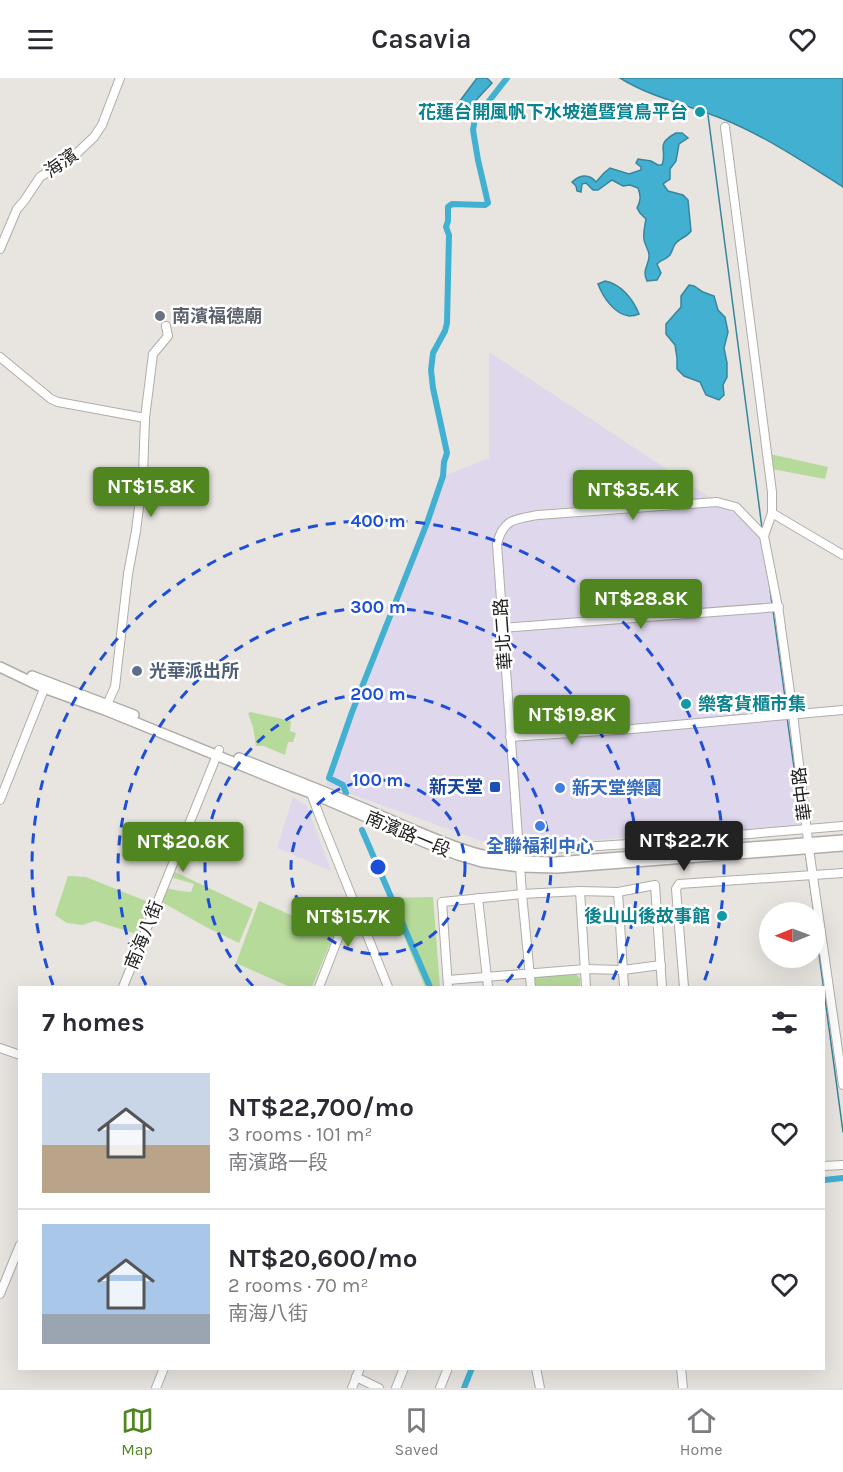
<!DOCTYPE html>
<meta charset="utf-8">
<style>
body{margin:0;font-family:Karla,"Noto Sans TC",sans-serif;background:#f2f2f3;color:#2b2b33;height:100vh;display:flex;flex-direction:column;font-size:22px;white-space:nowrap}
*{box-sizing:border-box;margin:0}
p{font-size:20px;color:#7c7c81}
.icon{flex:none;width:33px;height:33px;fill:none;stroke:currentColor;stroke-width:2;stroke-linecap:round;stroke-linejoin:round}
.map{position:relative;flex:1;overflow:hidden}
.side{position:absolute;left:18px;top:908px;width:807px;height:384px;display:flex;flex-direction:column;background:#fff;border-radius:0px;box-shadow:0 6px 24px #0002}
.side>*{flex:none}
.needle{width:39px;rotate:269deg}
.fabs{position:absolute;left:759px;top:824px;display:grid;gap:12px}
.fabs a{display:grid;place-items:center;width:66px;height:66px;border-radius:50%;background:#fff;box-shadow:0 6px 24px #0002;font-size:30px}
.price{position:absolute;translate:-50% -51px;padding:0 14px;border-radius:6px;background:#50861f;color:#fff;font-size:20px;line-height:39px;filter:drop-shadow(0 2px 3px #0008)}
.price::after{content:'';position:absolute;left:50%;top:36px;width:18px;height:14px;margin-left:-9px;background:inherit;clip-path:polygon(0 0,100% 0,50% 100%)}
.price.active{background:#222;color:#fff}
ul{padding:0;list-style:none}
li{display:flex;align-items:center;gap:18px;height:150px;padding:0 24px}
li+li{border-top:2px solid #e1e1e2}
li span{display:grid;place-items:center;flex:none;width:168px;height:120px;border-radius:0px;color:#555}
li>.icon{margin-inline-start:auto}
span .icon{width:72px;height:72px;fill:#fffc;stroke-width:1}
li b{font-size:26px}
h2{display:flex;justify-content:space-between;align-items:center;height:72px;padding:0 24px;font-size:26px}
header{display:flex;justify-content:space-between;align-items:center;height:78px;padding:0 24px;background:#fff;font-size:27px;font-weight:600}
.menu{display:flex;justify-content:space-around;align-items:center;height:84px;border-top:2px solid #e1e1e2;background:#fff;font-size:16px;color:#7c7c81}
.menu a{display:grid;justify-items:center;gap:3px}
.menu .active{color:#50861f}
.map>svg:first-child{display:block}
</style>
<header><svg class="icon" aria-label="menu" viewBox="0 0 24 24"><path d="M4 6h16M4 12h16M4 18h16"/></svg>Casavia<svg class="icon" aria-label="heart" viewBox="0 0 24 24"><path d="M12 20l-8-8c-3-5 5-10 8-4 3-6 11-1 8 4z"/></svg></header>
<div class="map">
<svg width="843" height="1310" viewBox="0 0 843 1310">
<rect width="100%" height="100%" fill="#e8e4e0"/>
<g fill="#dfd7ec">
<polygon points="489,274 762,454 802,747 498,769 326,707 441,399 489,380"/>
<polygon points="293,719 307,728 331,793 277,770"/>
</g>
<g fill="#b6da9a">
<polygon points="770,376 828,389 825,401 772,391"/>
<polygon points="251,634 291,643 290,653 296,655 293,664 288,664 285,677 264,668 256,668 253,649 248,635"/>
<polygon points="173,793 253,831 239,865 206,849 160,823 166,810 180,813 191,814 194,806 170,799"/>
<polygon points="68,798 86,799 151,825 136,856 95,843 82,847 67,845 55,837"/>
<polygon points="433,819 440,909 425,909 388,820"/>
<polygon points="259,823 334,856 312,909 290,909 236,885"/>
<polygon points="575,896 580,900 580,909 533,909 532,899"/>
</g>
<g fill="#42b0d1" stroke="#39859c" stroke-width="1.5">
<polygon points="477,0 487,0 492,5 466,33 466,35 461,34 457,37 457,35 455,32 456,28"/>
<path d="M620 0H843V109C804 84 765 58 723 41 689 27 652 20 620 0Z"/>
<path d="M676 55H682L688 60 679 66 676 83 670 91V101L663 106 668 113 683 117 688 122 691 153C687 159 680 160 676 165 672 169 673 174 669 178 665 182 660 182 657 186L661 195 657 202 647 203C642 192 648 189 649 179 650 172 644 167 644 161 643 154 645 147 646 141L640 135 637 130C641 122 641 118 638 110L630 107 623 108 612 102 598 112H593L586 105 582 106 581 114 577 113 576 108 572 104C579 97 589 95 596 104L604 95 610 90 629 96 641 92V89L636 85 638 81 651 83 658 87H662C668 71 654 67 676 55Z"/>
<path d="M605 203C621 206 633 221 639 236 637 237 631 238 629 238 614 236 603 219 598 206Z"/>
<polygon points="689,207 694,208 703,214 714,218 718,232 725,239 728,254 724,270 727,285 727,299 723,307 724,317 719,322 706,317 700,304 684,298 677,291 677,280 675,267 666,256 666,246 681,229 681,218"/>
</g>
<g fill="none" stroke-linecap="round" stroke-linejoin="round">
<g stroke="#39859c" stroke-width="1.5">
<polyline points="708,37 762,450"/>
<polyline points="769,502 772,527"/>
<polyline points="773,532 787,634"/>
<polyline points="787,639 802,747"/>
<polyline points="806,778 808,794"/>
<polyline points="809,799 814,834"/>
<polyline points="814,839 843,1054"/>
</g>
<g stroke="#42b0d1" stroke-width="6">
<polyline points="346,715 343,707 329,700 352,634 427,445 443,398 444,384 447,375 433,310 431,292 433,275 445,253 447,245 449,157 446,149 448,143 448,129 452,126 485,127 488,125 478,82 473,52 475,41 507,0"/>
<polyline points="362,752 430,909"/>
<polyline points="824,1102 843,1100"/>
<polyline points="464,1310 472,1290"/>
</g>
<defs>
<g id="minor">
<polyline points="725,49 772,414 772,435 764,458 779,535 793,636 809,771 843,1007"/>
<polyline points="0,171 17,131 24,123 40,99 75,77 94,59 102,47 120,0"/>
<polyline points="0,279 51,321 58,324 145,340"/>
<polyline points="772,435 843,477"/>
<polyline points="502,550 779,529"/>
<polyline points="105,631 115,609 128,496 136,453 143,397 145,340 153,276 168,258 166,248"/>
<polyline points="510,659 632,651 843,632"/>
<polyline points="312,712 311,715 321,742 388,909"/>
<polyline points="0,722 46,606"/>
<polyline points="519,773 629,766 843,748"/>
<polyline points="580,813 586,909"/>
<polyline points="618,814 624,909"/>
<polyline points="478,820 488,909"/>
<polyline points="448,902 585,891 623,892 661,887"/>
<polyline points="123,909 219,672"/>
<polyline points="319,909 353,822"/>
<polyline points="448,909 442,824 522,816 580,813 618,814 655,807 662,909"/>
<path d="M531 909 522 816 497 466C503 441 515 441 538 437L717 424 736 429 764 458"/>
<polyline points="684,909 676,811 679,806 843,795"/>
<polyline points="0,970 20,977"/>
<polyline points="824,1088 843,1087"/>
<polyline points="0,1216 20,1167"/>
<polyline points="536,1290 540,1310"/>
<polyline points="681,1290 683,1310"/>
<polyline points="356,1299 379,1310"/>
<polyline points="156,1310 164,1290"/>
<polyline points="352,1310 360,1290"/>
<polyline points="396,1310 404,1290"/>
<polyline points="440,1310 448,1290"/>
</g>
<g id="major">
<polyline points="0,589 44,610 105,632 292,708 311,715 429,766 458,777 482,784 520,789 557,790 843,768"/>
<polyline points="32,598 134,637"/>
<path d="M239 680C279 696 319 711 358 728 394 743 429 760 465 772 494 782 526 784 556 784L843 762"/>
</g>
</defs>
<use href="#minor" stroke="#b0ada9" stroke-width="10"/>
<use href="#major" stroke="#b0ada9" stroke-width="12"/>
<use href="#minor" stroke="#fff" stroke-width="8"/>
<use href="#major" stroke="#fff" stroke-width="9"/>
</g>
<g fill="none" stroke="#1d4ed8" stroke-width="3" stroke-dasharray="10 8">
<circle cx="378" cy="789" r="87"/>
<path d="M253 908A173 173 0 1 1 503 908"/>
<path d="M146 907A260 260 0 1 1 610 907"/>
<path d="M53 907A346 346 0 1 1 703 907"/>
</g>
<g fill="#0f9aa8" stroke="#fff" stroke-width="2">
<circle cx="700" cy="34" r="6"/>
<circle cx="686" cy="626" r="6"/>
<circle cx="722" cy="838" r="6"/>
</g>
<circle fill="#6b7280" stroke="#fff" stroke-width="2" cx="160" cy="238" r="6"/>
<circle fill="#5c6f8a" stroke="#fff" stroke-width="2" cx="137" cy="593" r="6"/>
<rect fill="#1a4fb4" stroke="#fff" stroke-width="2" x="489" y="703" width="12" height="12" rx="3"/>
<g fill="#3f7fe0" stroke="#fff" stroke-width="2">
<circle cx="560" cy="710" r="6"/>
<circle cx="540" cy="748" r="6"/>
</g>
<g text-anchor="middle" stroke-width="5" stroke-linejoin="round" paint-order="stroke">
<g font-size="18" font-weight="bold" fill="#0d838f" stroke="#fff" text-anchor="end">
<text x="688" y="40">花蓮台開風帆下水坡道暨賞鳥平台</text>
<text x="698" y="632" text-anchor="start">樂客貨櫃市集</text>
<text x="710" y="844">後山山後故事館</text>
</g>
<g font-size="18" fill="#232220" stroke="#fff">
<text transform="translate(61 85) rotate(-35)" y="6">海濱</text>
<text transform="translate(503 556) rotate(-94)" y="6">華北二路</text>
<text transform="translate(802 716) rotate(-97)" y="6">華中路</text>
<text transform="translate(408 756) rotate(23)" y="6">南濱路一段</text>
<text transform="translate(144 857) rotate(-68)" y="6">南海八街</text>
</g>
<g font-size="18" font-weight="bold" fill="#5b616d" stroke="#fff" text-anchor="start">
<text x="172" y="244">南濱福德廟</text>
</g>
<g font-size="18" font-weight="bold" fill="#4e5e75" stroke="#fff" text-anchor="start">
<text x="149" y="599">光華派出所</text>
</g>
<g font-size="18" font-weight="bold" fill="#164399" stroke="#fff" text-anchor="end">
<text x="483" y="715">新天堂</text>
</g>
<g font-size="18" font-weight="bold" fill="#366cbe" stroke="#fff" text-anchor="start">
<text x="572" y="716">新天堂樂園</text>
<text x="540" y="774" text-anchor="middle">全聯福利中心</text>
</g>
</g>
<circle cx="378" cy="789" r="9" fill="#1d4ed8" stroke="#fff" stroke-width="3"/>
<g font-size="18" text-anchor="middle" font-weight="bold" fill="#1d4ed8" stroke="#fff" stroke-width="5" stroke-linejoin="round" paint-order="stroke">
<text x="378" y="449">400 m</text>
<text x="378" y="535">300 m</text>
<text x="378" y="622">200 m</text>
<text x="378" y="708">100 m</text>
</g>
</svg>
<div class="fabs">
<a><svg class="needle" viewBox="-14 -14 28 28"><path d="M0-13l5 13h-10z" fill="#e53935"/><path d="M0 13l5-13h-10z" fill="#7c7c81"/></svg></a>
</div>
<b class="price" style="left:151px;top:440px">NT$15.8K</b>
<b class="price" style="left:633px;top:443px">NT$35.4K</b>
<b class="price" style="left:641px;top:552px">NT$28.8K</b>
<b class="price" style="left:572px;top:668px">NT$19.8K</b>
<b class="price active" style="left:684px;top:794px">NT$22.7K</b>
<b class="price" style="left:183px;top:795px">NT$20.6K</b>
<b class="price" style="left:348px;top:870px">NT$15.7K</b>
<section class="side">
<h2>7 homes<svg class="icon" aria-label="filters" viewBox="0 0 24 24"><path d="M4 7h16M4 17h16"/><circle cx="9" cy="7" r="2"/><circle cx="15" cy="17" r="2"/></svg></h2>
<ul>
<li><span style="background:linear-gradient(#c9d6e8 60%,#b9a48a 0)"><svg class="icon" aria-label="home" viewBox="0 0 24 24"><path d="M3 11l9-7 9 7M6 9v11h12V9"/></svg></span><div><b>NT$22,700/mo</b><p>3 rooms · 101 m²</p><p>南濱路一段</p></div><svg class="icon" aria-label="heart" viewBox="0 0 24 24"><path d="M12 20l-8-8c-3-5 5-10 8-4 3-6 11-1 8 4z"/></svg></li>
<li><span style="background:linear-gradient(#a9c7e8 75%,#9aa5b1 0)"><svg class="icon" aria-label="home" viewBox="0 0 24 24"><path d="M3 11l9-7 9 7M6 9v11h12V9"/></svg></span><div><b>NT$20,600/mo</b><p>2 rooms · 70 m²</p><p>南海八街</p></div><svg class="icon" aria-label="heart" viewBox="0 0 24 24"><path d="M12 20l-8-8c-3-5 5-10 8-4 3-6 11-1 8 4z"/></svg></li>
</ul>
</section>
</div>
<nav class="menu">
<a class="active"><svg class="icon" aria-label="map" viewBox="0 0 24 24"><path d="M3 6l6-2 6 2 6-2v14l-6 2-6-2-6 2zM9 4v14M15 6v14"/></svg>Map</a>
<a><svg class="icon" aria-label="saved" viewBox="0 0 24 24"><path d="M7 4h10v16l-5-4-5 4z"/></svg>Saved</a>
<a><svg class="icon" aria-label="home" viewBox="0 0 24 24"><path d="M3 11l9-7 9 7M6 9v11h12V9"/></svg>Home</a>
</nav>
